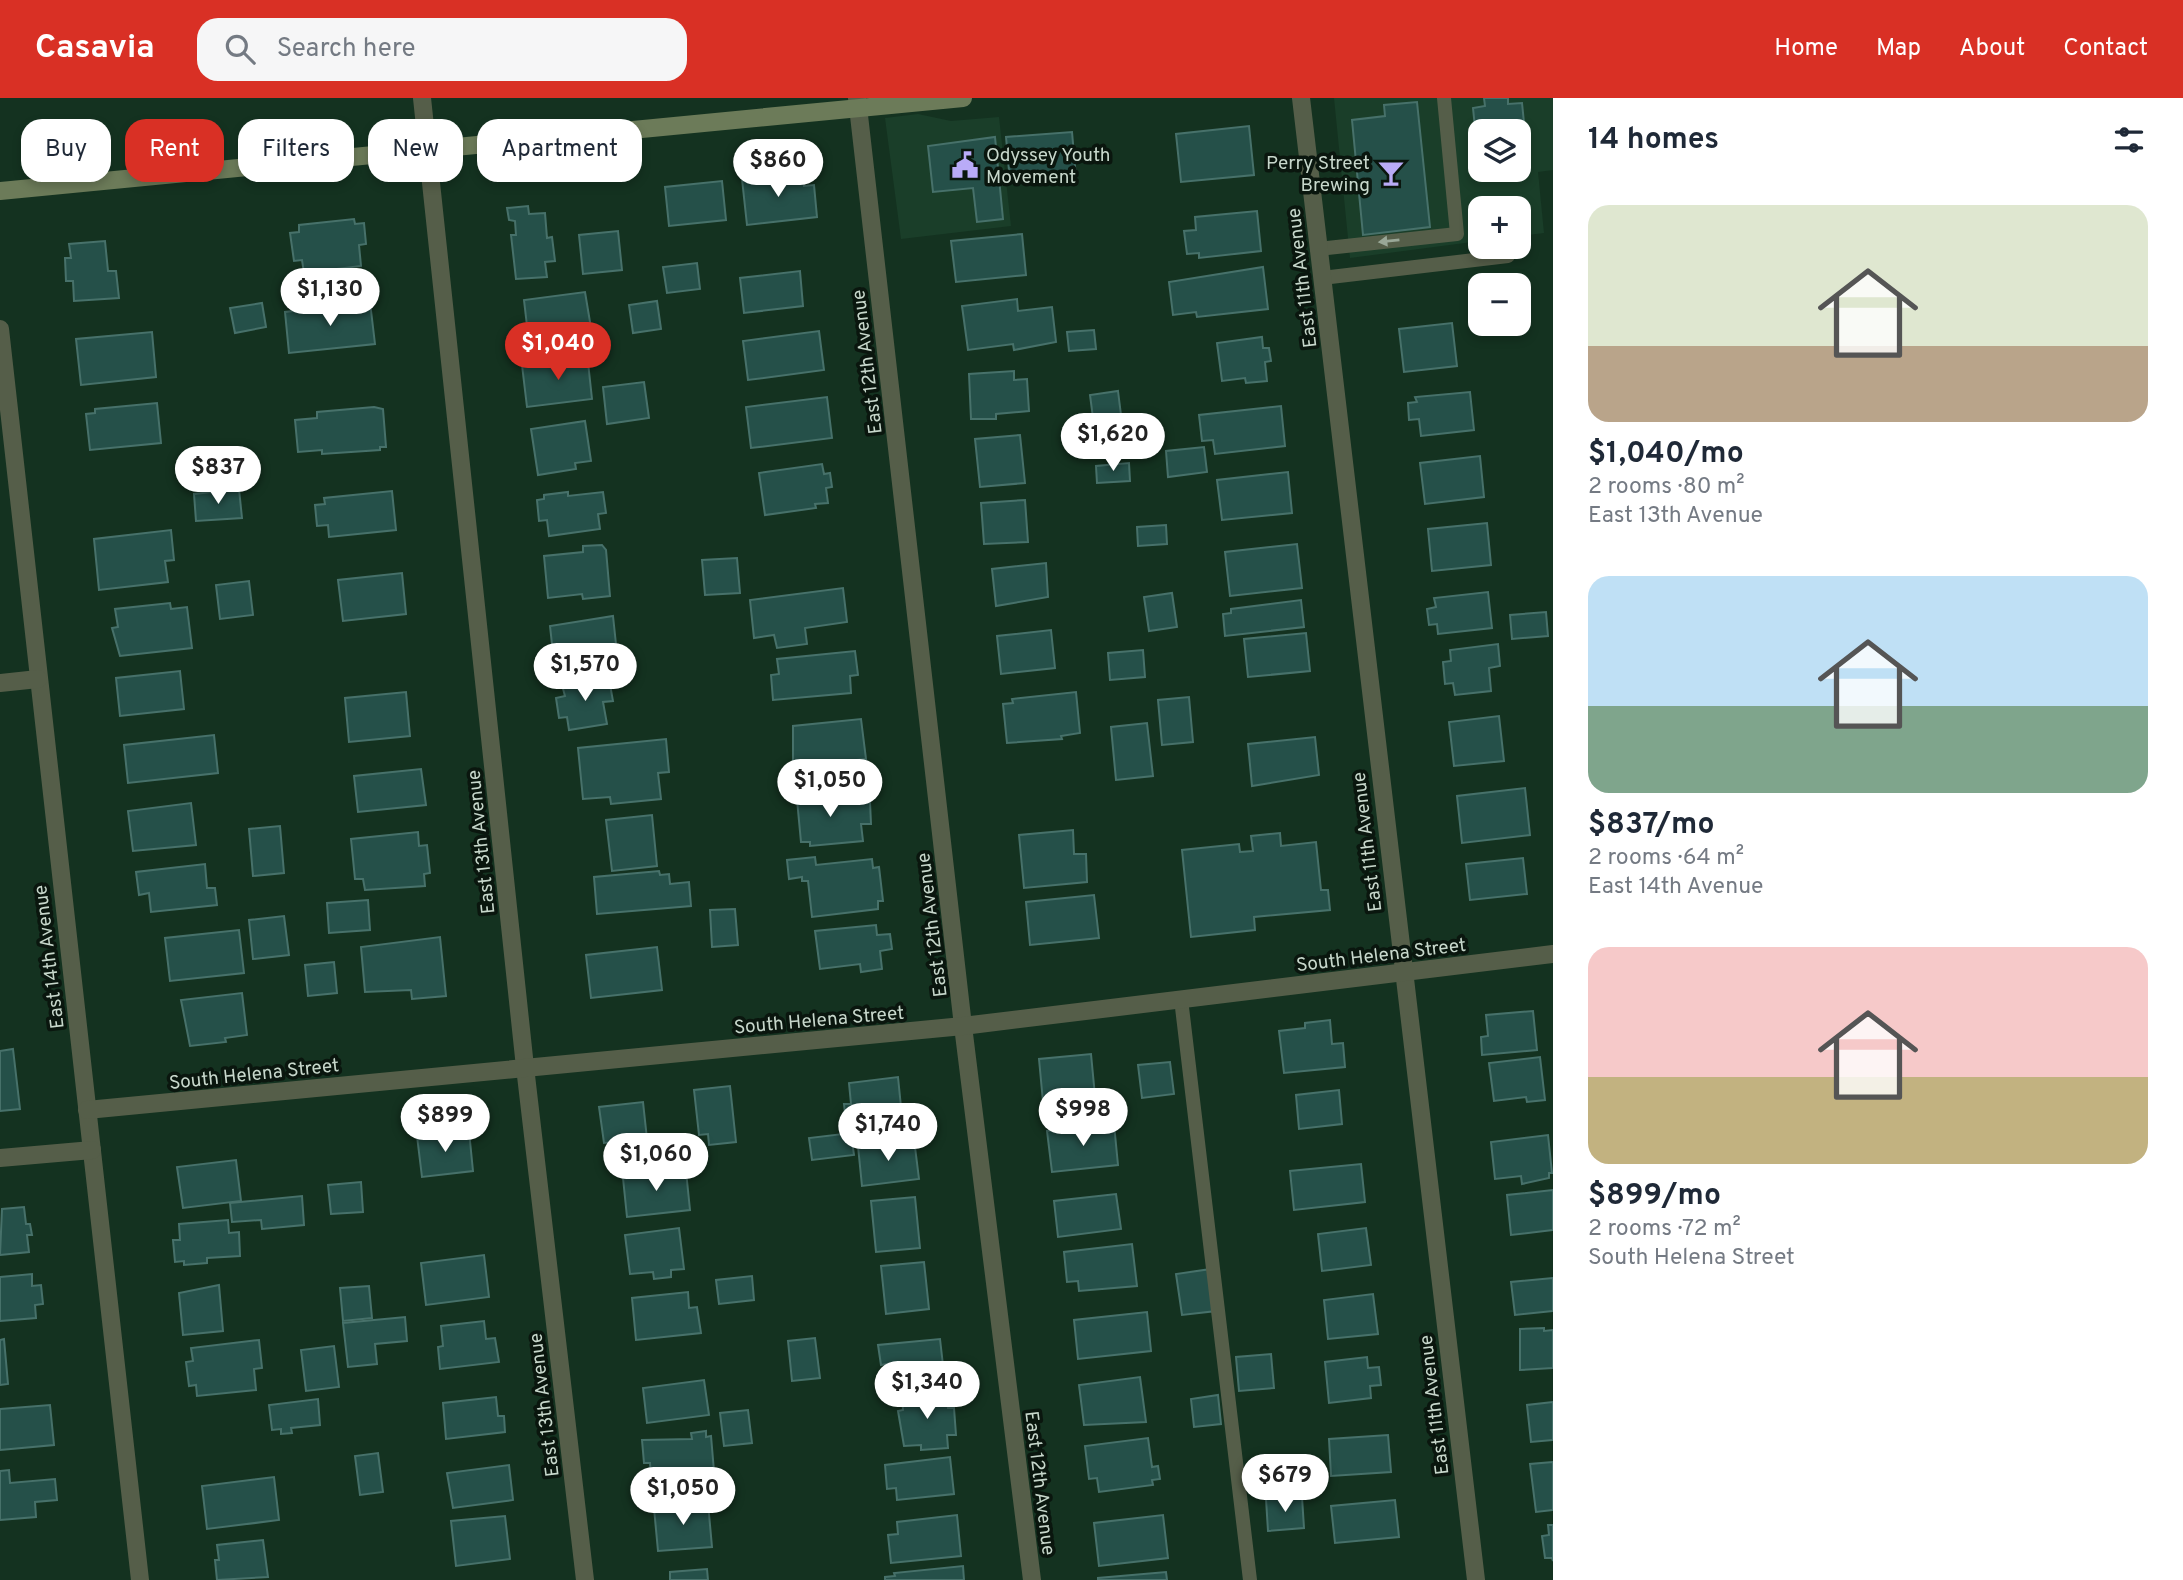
<!DOCTYPE html>
<meta charset="utf-8">
<style>
body{margin:0;font-family:Overpass,sans-serif;background:#f6f6f7;color:#1f2937;height:100vh;display:flex;flex-direction:column;font-size:26px;white-space:nowrap}
*{box-sizing:border-box;margin:0}
p{font-size:23px;color:#747a83}
.icon{flex:none;width:38px;height:38px;fill:none;stroke:currentColor;stroke-width:2;stroke-linecap:round;stroke-linejoin:round}
.map{position:relative;flex:1;overflow:hidden}
.side{display:flex;flex-direction:column;background:#fff;width:630px}
.side>*{flex:none}
.hud{position:absolute;left:21px;top:21px;width:665px;height:63px;display:flex;gap:14px}
.tools{position:absolute;left:1468px;top:21px;display:grid;gap:14px}
.tools a{display:grid;place-items:center;width:63px;height:63px;border-radius:14px;background:#fff;box-shadow:0 4px 10px #0003;font-size:35px}
.price{position:absolute;translate:-50% -60px;padding:0 16px;border-radius:24px;background:#fff;color:#222;font-size:23px;line-height:46px;filter:drop-shadow(0 2px 4px #0008)}
.price::after{content:'';position:absolute;left:50%;top:42px;width:21px;height:16px;margin-left:-10px;background:inherit;clip-path:polygon(0 0,100% 0,50% 100%)}
.price.current{background:#d93025;color:#fff}
ul{padding:0;list-style:none}
li{display:grid;align-content:center;gap:14px;height:371px;padding:0 35px}
li span{display:grid;place-items:center;height:217px;border-radius:21px;color:#555}
li>.icon{margin-inline-start:auto}
span .icon{width:126px;height:126px;fill:#fffc;stroke-width:1}
li b{font-size:30px}
h2{display:flex;justify-content:space-between;align-items:center;height:84px;padding:0 35px;font-size:30px}
.tag{padding:0 24px;border-radius:21px;background:#fff;box-shadow:0 4px 10px #0003;font-size:24px;line-height:63px}
.tag.current{background:#d93025;color:#fff}
header{display:flex;align-items:center;gap:42px;box-sizing:border-box;height:98px;padding:0 35px;background:#d93025;color:#fff}
header strong{font-size:33px}
nav{display:flex;gap:38px;margin-inline-start:auto;font-size:24px}
.search{width:490px;height:63px;background:#f6f6f7;display:flex;align-items:center;gap:18px;box-sizing:border-box;padding:0 24px;border-radius:21px;color:#747a83;font-size:26px}
main{display:flex;flex:1;min-height:0}
.map>svg:first-child{display:block}
</style>
<header>
<strong>Casavia</strong>
<div class="search"><svg class="icon" aria-label="search" viewBox="0 0 24 24"><circle cx="10" cy="10" r="6"/><path d="M15 15l6 6"/></svg>Search here</div>
<nav><a>Home</a><a>Map</a><a>About</a><a>Contact</a></nav>
</header>
<main>
<div class="map">
<svg width="1553" height="1482" viewBox="0 0 1553 1482">
<rect width="100%" height="100%" fill="#143220"/>
<g fill="#1a3e29" fill-rule="evenodd">
<path d="M1334 0H1553V72L1538 74 1544 135 1519 138V110H1480V143L1350 160ZM1480 33H1519V72H1480Z"/>
<polygon points="918,16 951,23 999,19 1011,128 901,141 885,20"/>
</g>
<g fill="#255049" stroke="#47716a" stroke-width="2">
<polygon points="1484,0 1508,0 1508,6 1522,5 1527,54 1519,55 1519,33 1480,33 1480,59 1478,59 1473,10 1485,8"/>
<polygon points="1417,4 1430,129 1363,137 1352,22 1385,18 1384,7"/>
<polygon points="1249,28 1254,77 1181,84 1176,36"/>
<polygon points="1072,34 1076,79 1010,84 1006,39"/>
<polygon points="995,39 1003,121 977,124 973,90 933,94 928,48"/>
<polygon points="803,74 804,88 814,87 817,119 747,127 742,81"/>
<polygon points="722,83 726,122 669,128 665,89"/>
<polygon points="528,108 529,116 545,115 547,140 552,139 555,163 545,164 547,179 516,181 511,137 516,137 515,123 509,122 507,110"/>
<polygon points="1257,113 1261,153 1199,160 1199,155 1187,156 1184,133 1196,132 1195,119"/>
<polygon points="354,121 355,126 364,125 366,146 359,147 361,168 304,175 302,162 294,163 290,135 299,134 299,127"/>
<polygon points="618,133 622,172 583,176 579,137"/>
<polygon points="1022,136 1026,177 956,184 951,143"/>
<polygon points="105,143 108,173 116,173 119,200 74,203 73,183 66,183 65,160 71,160 69,146"/>
<polygon points="697,165 700,191 667,195 663,169"/>
<polygon points="1263,169 1268,211 1197,219 1196,214 1173,217 1169,184"/>
<polygon points="800,173 803,208 744,215 740,180"/>
<polygon points="585,194 592,236 529,245 524,202"/>
<polygon points="1017,201 1018,213 1052,209 1056,244 1014,252 1013,246 968,252 962,208"/>
<polygon points="657,203 661,231 633,235 629,207"/>
<polygon points="370,204 375,246 289,255 285,214"/>
<polygon points="262,205 266,229 235,235 230,210"/>
<polygon points="1452,225 1457,268 1404,274 1399,231"/>
<polygon points="1094,232 1096,251 1069,253 1067,234"/>
<polygon points="819,233 824,272 748,282 743,243"/>
<polygon points="152,234 156,279 81,287 76,241"/>
<polygon points="1262,239 1263,250 1269,250 1271,263 1265,264 1267,283 1246,285 1245,280 1222,283 1217,245"/>
<polygon points="587,255 592,301 527,309 522,267 574,261 573,257"/>
<polygon points="1014,273 1014,282 1027,281 1029,313 996,316 996,321 971,321 969,276"/>
<polygon points="644,284 649,320 607,326 603,289"/>
<polygon points="1118,293 1121,317 1093,320 1090,297"/>
<polygon points="1470,294 1474,332 1421,338 1419,321 1409,322 1408,305 1417,304 1415,299"/>
<polygon points="827,299 832,340 751,350 746,309"/>
<polygon points="157,305 161,345 90,352 86,316 95,315 95,311"/>
<polygon points="1281,308 1285,348 1215,356 1213,342 1202,343 1199,317"/>
<polygon points="374,309 383,311 386,349 380,349 380,352 322,356 322,352 298,354 295,322 317,320 317,314"/>
<polygon points="585,323 591,363 575,365 576,371 538,377 531,331"/>
<polygon points="1020,337 1025,385 980,389 975,341"/>
<polygon points="1204,349 1207,374 1168,379 1166,353"/>
<polygon points="1480,358 1484,399 1425,406 1420,365"/>
<polygon points="1129,365 1130,383 1097,385 1096,368"/>
<polygon points="822,366 824,376 830,375 832,389 826,390 828,405 815,406 816,410 765,417 759,375"/>
<polygon points="1288,374 1292,415 1222,422 1217,382"/>
<polygon points="239,391 242,420 196,423 194,396"/>
<polygon points="392,393 396,432 329,439 328,427 317,428 315,407 325,406 324,400"/>
<polygon points="568,394 568,398 603,394 606,415 598,416 600,431 549,438 547,422 539,423 537,402 544,401 544,397"/>
<polygon points="1025,402 1028,444 984,446 981,405"/>
<polygon points="1487,425 1491,467 1432,473 1428,431"/>
<polygon points="1166,427 1167,446 1138,448 1137,429"/>
<polygon points="171,432 174,462 165,463 168,484 99,492 94,441"/>
<polygon points="1297,446 1302,490 1230,498 1225,454"/>
<polygon points="602,447 606,452 610,498 583,501 582,496 548,500 544,458 583,454 583,448"/>
<polygon points="737,460 740,495 705,497 702,462"/>
<polygon points="1046,465 1048,499 996,508 992,471"/>
<polygon points="402,475 406,516 343,523 338,482"/>
<polygon points="249,483 253,517 220,521 216,487"/>
<polygon points="843,490 847,524 805,530 807,546 777,550 774,537 754,540 750,502"/>
<polygon points="1488,494 1492,530 1438,536 1437,526 1429,527 1427,511 1436,509 1434,500"/>
<polygon points="1172,495 1177,529 1149,533 1144,499"/>
<polygon points="1301,502 1304,529 1225,538 1223,516 1231,515 1231,511"/>
<polygon points="170,505 171,511 187,509 192,550 120,558 112,530 118,529 115,511"/>
<polygon points="1546,514 1548,538 1512,541 1510,517"/>
<polygon points="613,518 618,565 561,571 560,554 553,555 550,528"/>
<polygon points="1051,532 1055,570 1001,576 997,538"/>
<polygon points="1306,535 1310,573 1248,579 1244,541"/>
<polygon points="1498,546 1500,568 1489,570 1491,593 1455,597 1453,585 1445,586 1443,564 1451,563 1450,552"/>
<polygon points="1143,552 1145,579 1110,582 1108,555"/>
<polygon points="855,553 858,577 850,578 851,595 773,602 771,577 779,576 777,561"/>
<polygon points="180,573 184,611 120,618 116,580"/>
<polygon points="601,580 609,581 613,603 603,604 607,626 569,632 567,619 559,620 556,600 565,598 562,587"/>
<polygon points="406,594 410,638 349,644 345,600"/>
<polygon points="1076,594 1080,635 1061,638 1062,641 1007,645 1003,606 1013,605 1012,601"/>
<polygon points="1189,599 1193,644 1162,647 1158,602"/>
<polygon points="1499,618 1504,663 1454,668 1449,624"/>
<polygon points="861,621 866,661 793,669 793,628"/>
<polygon points="1147,625 1153,678 1116,682 1111,629"/>
<polygon points="214,637 218,675 128,685 124,647"/>
<polygon points="1315,639 1319,677 1252,688 1248,646"/>
<polygon points="666,641 669,674 658,675 661,701 611,706 610,699 583,701 578,650"/>
<polygon points="421,671 426,707 358,714 354,678"/>
<polygon points="823,689 824,707 870,704 871,726 861,726 863,743 810,748 810,744 801,744 796,691"/>
<polygon points="1525,690 1530,737 1462,745 1457,698"/>
<polygon points="191,705 196,747 133,753 128,713"/>
<polygon points="652,717 657,768 612,773 606,722"/>
<polygon points="280,728 284,775 253,778 249,731"/>
<polygon points="1073,732 1074,756 1086,756 1087,784 1024,790 1019,737"/>
<polygon points="418,734 419,748 427,747 430,775 424,776 425,788 365,792 363,781 355,781 351,741"/>
<polygon points="1280,735 1281,748 1316,744 1321,792 1328,792 1330,812 1254,819 1255,832 1191,839 1182,752 1239,746 1240,754 1253,753 1251,738"/>
<polygon points="815,759 816,767 872,761 873,770 879,769 883,803 878,803 878,811 812,819 808,783 802,783 802,779 789,781 787,762"/>
<polygon points="1523,760 1527,796 1470,802 1466,766"/>
<polygon points="205,766 207,790 215,790 217,807 151,814 149,795 139,797 136,774"/>
<polygon points="659,773 660,777 669,776 670,786 689,784 691,808 597,816 594,779"/>
<polygon points="1094,797 1099,840 1030,847 1026,804"/>
<polygon points="368,802 370,832 329,835 327,805"/>
<polygon points="735,811 738,847 712,849 710,812"/>
<polygon points="284,818 289,857 253,861 249,822"/>
<polygon points="876,827 877,837 890,836 892,851 880,853 882,871 861,874 860,866 820,871 815,833"/>
<polygon points="239,832 244,875 170,883 165,840"/>
<polygon points="440,839 446,898 412,901 411,892 365,894 361,849"/>
<polygon points="657,849 662,892 591,900 586,857"/>
<polygon points="334,864 337,895 308,898 305,867"/>
<polygon points="242,895 247,937 225,940 226,944 190,948 181,902"/>
<polygon points="1533,913 1537,952 1482,957 1481,939 1488,938 1486,917"/>
<polygon points="1330,922 1332,946 1343,945 1345,969 1284,975 1279,933 1305,930 1305,925"/>
<polygon points="13,951 20,1011 0,1013 0,953"/>
<polygon points="1091,956 1095,998 1043,1004 1039,961"/>
<polygon points="1540,959 1545,1002 1527,1004 1526,999 1494,1003 1489,965"/>
<polygon points="1170,964 1174,996 1142,1000 1138,967"/>
<polygon points="898,979 902,1019 846,1025 844,1006 851,1006 849,985"/>
<polygon points="730,988 736,1044 709,1047 708,1036 699,1037 694,992"/>
<polygon points="1339,992 1342,1026 1299,1031 1296,997"/>
<polygon points="643,1004 647,1041 604,1045 599,1009"/>
<polygon points="1114,1026 1118,1067 1052,1074 1047,1033"/>
<polygon points="469,1033 473,1073 422,1079 417,1038"/>
<polygon points="851,1035 854,1057 812,1062 809,1040"/>
<polygon points="1548,1037 1552,1075 1549,1075 1549,1080 1522,1086 1521,1078 1495,1081 1491,1044"/>
<polygon points="914,1041 919,1081 862,1088 858,1048"/>
<polygon points="236,1062 241,1103 183,1110 177,1069"/>
<polygon points="1361,1066 1365,1104 1294,1112 1290,1073"/>
<polygon points="664,1071 664,1075 686,1073 690,1112 627,1119 623,1080 639,1079 639,1074"/>
<polygon points="361,1084 363,1114 331,1116 328,1087"/>
<polygon points="1553,1092 1553,1132 1511,1137 1507,1097"/>
<polygon points="1116,1096 1121,1131 1058,1139 1054,1103"/>
<polygon points="302,1098 304,1127 262,1131 261,1122 232,1124 230,1105"/>
<polygon points="915,1099 920,1150 876,1154 871,1103"/>
<polygon points="24,1109 26,1126 30,1126 32,1137 27,1137 29,1154 0,1157 2,1111"/>
<polygon points="228,1122 229,1135 239,1134 240,1158 207,1160 207,1165 184,1167 184,1163 175,1164 173,1142 180,1142 179,1126"/>
<polygon points="679,1130 684,1171 671,1172 671,1179 654,1181 653,1174 630,1176 625,1137"/>
<polygon points="1366,1130 1371,1167 1322,1173 1318,1136"/>
<polygon points="1132,1146 1137,1188 1079,1193 1078,1183 1067,1184 1064,1154"/>
<polygon points="484,1157 489,1199 426,1207 421,1165"/>
<polygon points="924,1164 929,1211 886,1216 881,1168"/>
<polygon points="1211,1171 1216,1213 1182,1217 1176,1176"/>
<polygon points="32,1176 32,1188 41,1187 43,1206 35,1207 36,1220 0,1223 0,1179"/>
<polygon points="752,1178 754,1202 719,1206 716,1182"/>
<polygon points="1553,1180 1553,1213 1515,1217 1511,1184"/>
<polygon points="219,1187 223,1233 183,1237 179,1195"/>
<polygon points="369,1188 372,1220 343,1223 340,1190"/>
<polygon points="688,1194 689,1210 697,1209 701,1235 636,1242 632,1200"/>
<polygon points="1373,1196 1378,1236 1328,1241 1324,1202"/>
<polygon points="1147,1214 1151,1253 1078,1261 1074,1222"/>
<polygon points="405,1219 407,1243 375,1246 377,1266 348,1269 343,1225"/>
<polygon points="484,1223 486,1241 495,1240 499,1264 440,1271 438,1249 443,1248 441,1228"/>
<polygon points="1544,1230 1544,1233 1553,1232 1553,1270 1520,1272 1520,1231"/>
<polygon points="815,1240 820,1280 792,1283 788,1243"/>
<polygon points="4,1241 8,1286 0,1287 0,1242"/>
<polygon points="940,1241 944,1276 889,1282 887,1266 881,1267 878,1247"/>
<polygon points="259,1242 262,1270 254,1271 256,1292 197,1298 196,1287 189,1288 186,1264 193,1263 191,1250"/>
<polygon points="334,1248 339,1289 306,1293 301,1252"/>
<polygon points="1271,1256 1274,1290 1239,1293 1236,1259"/>
<polygon points="1367,1259 1368,1270 1379,1269 1381,1287 1370,1288 1371,1300 1329,1305 1325,1264"/>
<polygon points="1140,1279 1146,1324 1084,1327 1079,1287"/>
<polygon points="704,1282 709,1317 647,1325 643,1290"/>
<polygon points="946,1295 948,1310 954,1310 956,1337 947,1337 948,1350 921,1352 921,1347 904,1348 898,1313 903,1312 902,1298"/>
<polygon points="1218,1297 1221,1326 1194,1329 1191,1301"/>
<polygon points="496,1299 498,1318 504,1318 505,1334 446,1341 443,1305"/>
<polygon points="318,1301 320,1327 291,1330 292,1335 281,1336 281,1331 272,1332 269,1307"/>
<polygon points="1553,1304 1553,1342 1531,1344 1527,1307"/>
<polygon points="50,1307 54,1347 0,1352 0,1311"/>
<polygon points="748,1312 752,1345 724,1348 720,1315"/>
<polygon points="706,1333 706,1339 711,1338 715,1385 652,1391 650,1365 644,1365 642,1342 692,1341 691,1335"/>
<polygon points="1388,1337 1391,1374 1331,1378 1329,1341"/>
<polygon points="1148,1340 1152,1369 1158,1368 1160,1381 1152,1382 1153,1387 1099,1394 1097,1380 1089,1381 1085,1348"/>
<polygon points="378,1355 383,1394 360,1397 355,1358"/>
<polygon points="950,1359 954,1396 897,1402 896,1390 887,1391 885,1367"/>
<polygon points="1553,1364 1553,1412 1536,1414 1530,1366"/>
<polygon points="509,1367 513,1402 453,1410 447,1375"/>
<polygon points="9,1372 10,1385 55,1381 57,1402 35,1404 36,1419 0,1422 0,1373"/>
<polygon points="274,1379 279,1422 207,1431 202,1388"/>
<polygon points="1302,1399 1304,1430 1268,1433 1266,1401"/>
<polygon points="1395,1402 1399,1439 1335,1445 1331,1408"/>
<polygon points="708,1405 712,1449 658,1453 654,1410"/>
<polygon points="957,1417 961,1458 891,1465 888,1437 898,1436 897,1424"/>
<polygon points="1163,1417 1168,1460 1099,1468 1094,1425"/>
<polygon points="505,1418 510,1461 456,1468 451,1423"/>
<polygon points="1548,1427 1553,1427 1553,1463 1552,1460 1545,1460 1542,1438 1549,1437"/>
<polygon points="263,1442 268,1479 217,1482 215,1462 219,1462 217,1447"/>
<polygon points="963,1468 964,1482 885,1482 885,1479 895,1478 894,1475"/>
<polygon points="707,1471 708,1482 670,1482 670,1474"/>
<polygon points="1166,1474 1167,1482 1098,1482 1098,1480"/>
</g>
<g fill="none" stroke-linecap="round" stroke-linejoin="round">
<g stroke="#555e49" stroke-width="14">
<polyline points="1318,151 1457,136 1444,0"/>
<polyline points="1322,180 1508,158"/>
<polyline points="1181,901 1250,1482"/>
</g>
<g stroke="#555e49" stroke-width="18">
<polyline points="422,0 525,969 585,1482"/>
<polyline points="857,0 963,928 1032,1482"/>
<polyline points="1301,0 1476,1482"/>
<polyline points="0,231 140,1482"/>
<polyline points="0,585 38,581"/>
<polyline points="87,1012 963,928 1553,856"/>
<polyline points="0,1060 92,1052"/>
</g>
<polyline stroke="#6c7b59" stroke-width="18" points="0,93 963,0"/>
</g>
<defs><path id="oneway-solid" d="M-6-.8H1V-3.2L6.5 0L1 3.2V.8H-6Z" transform="scale(1.75)"/></defs>
<use fill="#99a797" href="#oneway-solid" transform="translate(1389 143) rotate(174)"/>
<defs>
<symbol id="civic-bare" viewBox="-9 -9 18 18"><path d="M-.6-6.5H3V-4.5H.6V-3L4-1V1h2V6H-6V1h2V-1L-.6-3ZM-1.2 2.5V6h2.4V2.5Z" fill="#b9abf7" stroke="#0a160e" stroke-width="2.5" paint-order="stroke"/></symbol>
<symbol id="bar-bare" viewBox="-9 -9 18 18"><path d="M-6-5H6L.8 .8V4.5H3.5V6h-7V4.5H-.8V.8Z" fill="#b9abf7" stroke="#0a160e" stroke-width="2.5" paint-order="stroke"/></symbol>
</defs>
<g fill-rule="evenodd">
<use href="#civic-bare" x="946" y="48" width="38" height="38"/>
<use href="#bar-bare" x="1372" y="56" width="38" height="38"/>
</g>
<g text-anchor="middle" stroke-width="7" stroke-linejoin="round" paint-order="stroke">
<g font-size="19" fill="#c7d7cb" stroke="#0a160e" text-anchor="start">
<text x="986" y="63">Odyssey Youth<tspan x="986" dy="22">Movement</tspan></text>
<text x="1370" y="71" text-anchor="end">Perry Street<tspan x="1370" dy="22">Brewing</tspan></text>
</g>
<g font-size="19" fill="#c7d7cb" stroke="#0a160e">
<text transform="translate(1301 180) rotate(-97)" y="7">East 11th Avenue</text>
<text transform="translate(866 264) rotate(-97)" y="7">East 12th Avenue</text>
<text transform="translate(480 744) rotate(-96)" y="7">East 13th Avenue</text>
<text transform="translate(1366 744) rotate(-97)" y="7">East 11th Avenue</text>
<text transform="translate(931 827) rotate(-97)" y="7">East 12th Avenue</text>
<text transform="translate(1381 856) rotate(-7)" y="7">South Helena Street</text>
<text transform="translate(48 859) rotate(-97)" y="7">East 14th Avenue</text>
<text transform="translate(819 921) rotate(-5)" y="7">South Helena Street</text>
<text transform="translate(254 975) rotate(-6)" y="7">South Helena Street</text>
<text transform="translate(543 1307) rotate(-97)" y="7">East 13th Avenue</text>
<text transform="translate(1433 1307) rotate(-97)" y="7">East 11th Avenue</text>
<text transform="translate(1041 1385) rotate(83)" y="7">East 12th Avenue</text>
</g>
</g>
</svg>
<div class="tools">
<a><svg class="icon" aria-label="layers" viewBox="0 0 24 24"><path d="M12 4l9 5-9 5-9-5zM3 14l9 5 9-5"/></svg></a>
<a>+</a>
<a>−</a>
</div>
<b class="price" style="left:778px;top:101px">$860</b>
<b class="price" style="left:330px;top:230px">$1,130</b>
<b class="price current" style="left:558px;top:284px">$1,040</b>
<b class="price" style="left:1113px;top:375px">$1,620</b>
<b class="price" style="left:218px;top:408px">$837</b>
<b class="price" style="left:585px;top:605px">$1,570</b>
<b class="price" style="left:830px;top:721px">$1,050</b>
<b class="price" style="left:1083px;top:1050px">$998</b>
<b class="price" style="left:445px;top:1056px">$899</b>
<b class="price" style="left:888px;top:1065px">$1,740</b>
<b class="price" style="left:656px;top:1095px">$1,060</b>
<b class="price" style="left:927px;top:1323px">$1,340</b>
<b class="price" style="left:1285px;top:1416px">$679</b>
<b class="price" style="left:683px;top:1429px">$1,050</b>
<div class="hud">
<a class="tag">Buy</a>
<a class="tag current">Rent</a>
<a class="tag">Filters</a>
<a class="tag">New</a>
<a class="tag">Apartment</a>
</div>
</div>
<section class="side">
<h2>14 homes<svg class="icon" aria-label="filters" viewBox="0 0 24 24"><path d="M4 7h16M4 17h16"/><circle cx="9" cy="7" r="2"/><circle cx="15" cy="17" r="2"/></svg></h2>
<ul>
<li><span style="background:linear-gradient(#dfe7d0 65%,#b9a48a 0)"><svg class="icon" aria-label="home" viewBox="0 0 24 24"><path d="M3 11l9-7 9 7M6 9v11h12V9"/></svg></span><div><b>$1,040/mo</b><p>2 rooms · 80 m²</p><p>East 13th Avenue</p></div></li>
<li><span style="background:linear-gradient(#bfe0f5 60%,#7fa58c 0)"><svg class="icon" aria-label="home" viewBox="0 0 24 24"><path d="M3 11l9-7 9 7M6 9v11h12V9"/></svg></span><div><b>$837/mo</b><p>2 rooms · 64 m²</p><p>East 14th Avenue</p></div></li>
<li><span style="background:linear-gradient(#f6c9c9 60%,#c2b280 0)"><svg class="icon" aria-label="home" viewBox="0 0 24 24"><path d="M3 11l9-7 9 7M6 9v11h12V9"/></svg></span><div><b>$899/mo</b><p>2 rooms · 72 m²</p><p>South Helena Street</p></div></li>
</ul>
</section>
</main>
